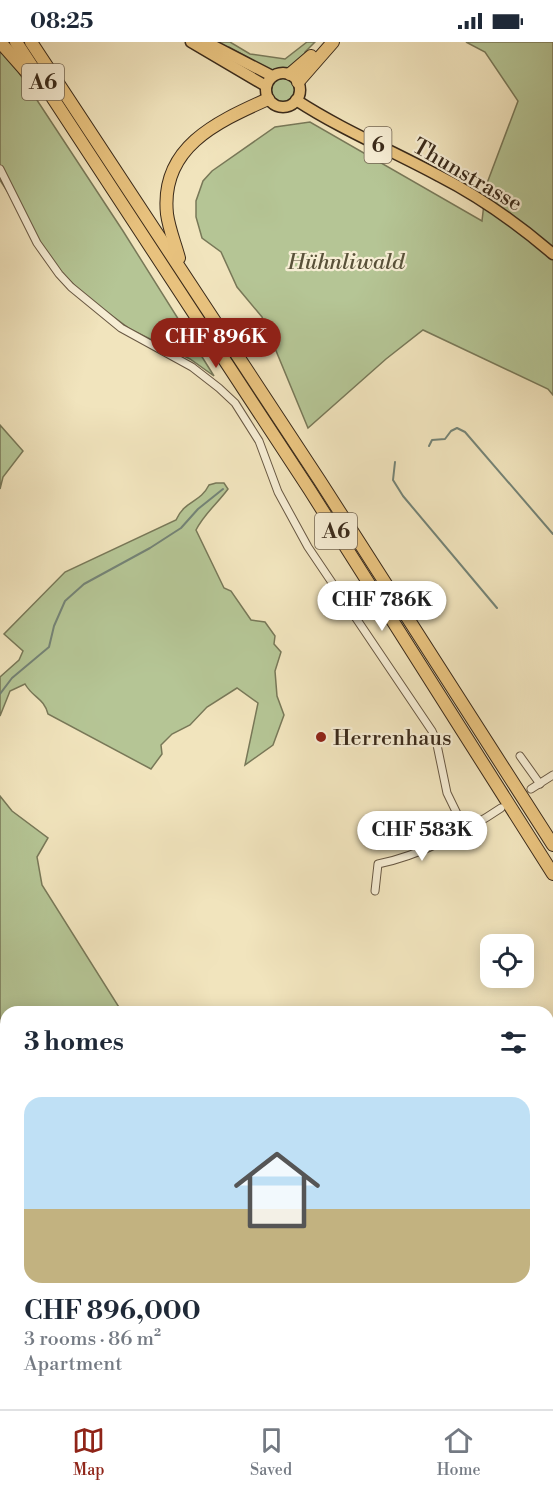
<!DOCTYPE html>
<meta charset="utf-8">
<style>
body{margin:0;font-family:"Libre Bodoni",serif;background:#f6f6f7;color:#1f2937;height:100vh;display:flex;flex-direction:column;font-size:22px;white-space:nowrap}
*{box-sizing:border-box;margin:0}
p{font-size:20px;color:#747a83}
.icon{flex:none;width:33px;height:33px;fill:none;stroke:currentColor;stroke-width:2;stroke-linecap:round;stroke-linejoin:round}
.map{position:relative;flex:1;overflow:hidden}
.side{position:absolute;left:0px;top:964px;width:554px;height:404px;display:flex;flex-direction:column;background:#fff;border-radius:18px 18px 0 0;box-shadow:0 3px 15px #0003}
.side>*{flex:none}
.buttons{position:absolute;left:480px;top:892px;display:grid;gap:12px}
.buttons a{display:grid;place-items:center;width:54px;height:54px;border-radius:12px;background:#fff;box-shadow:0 3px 15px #0003;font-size:30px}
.price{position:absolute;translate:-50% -51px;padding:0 14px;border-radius:21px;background:#fff;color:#222;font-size:20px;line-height:39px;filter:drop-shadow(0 2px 3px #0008)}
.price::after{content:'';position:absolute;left:50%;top:36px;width:18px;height:14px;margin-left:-9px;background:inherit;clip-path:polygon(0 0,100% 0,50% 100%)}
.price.selected{background:#8f2418;color:#fff}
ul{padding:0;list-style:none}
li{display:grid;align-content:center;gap:12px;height:318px;padding:0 24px}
li span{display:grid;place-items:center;height:186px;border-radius:18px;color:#555}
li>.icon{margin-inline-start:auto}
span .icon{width:108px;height:108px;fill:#fffc;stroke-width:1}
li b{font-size:26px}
h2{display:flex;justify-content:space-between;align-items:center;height:72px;padding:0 24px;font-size:26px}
.status{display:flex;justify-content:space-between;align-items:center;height:42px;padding:0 30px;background:#fff;direction:ltr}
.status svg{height:16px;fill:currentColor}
.tab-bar{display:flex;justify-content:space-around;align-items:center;height:84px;border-top:2px solid #e0e1e3;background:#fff;font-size:16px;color:#747a83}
.tab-bar a{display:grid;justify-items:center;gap:3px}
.tab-bar .selected{color:#8f2418}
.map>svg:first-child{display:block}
</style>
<div class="status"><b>08:25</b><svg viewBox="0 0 49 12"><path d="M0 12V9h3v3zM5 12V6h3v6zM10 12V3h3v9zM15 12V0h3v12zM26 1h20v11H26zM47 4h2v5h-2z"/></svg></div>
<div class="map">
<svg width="553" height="1367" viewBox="0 0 553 1367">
<rect width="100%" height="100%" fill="#f1e4bd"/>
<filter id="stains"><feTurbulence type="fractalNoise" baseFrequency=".00333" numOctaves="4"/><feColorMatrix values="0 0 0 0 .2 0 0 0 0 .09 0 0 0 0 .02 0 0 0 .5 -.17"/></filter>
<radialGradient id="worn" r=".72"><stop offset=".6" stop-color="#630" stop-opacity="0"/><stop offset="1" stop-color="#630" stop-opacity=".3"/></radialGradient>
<g fill="#b5c595" stroke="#787858" stroke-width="1.5">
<path d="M212 0H230L250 12 285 17 307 0H315L305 10V17C282 31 277 31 252 22L249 16 229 5 225 7Z"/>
<polygon points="466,0 553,0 553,353 548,347 423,288 386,317 308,386 262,275 237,245 221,210 202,196 196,175 196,159 203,139 212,129 275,85 310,80 482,179 486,144 518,59 485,10"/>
<polygon points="0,10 10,17 123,189 214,334 190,317 130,287 84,253 57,226 0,138"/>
<circle cx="283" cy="47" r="13"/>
<polygon points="0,383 23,409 3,435 0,447"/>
<path d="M216 441H224L228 447C217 462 204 472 196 488L224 546 231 549 251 578 265 580 275 594 274 602 281 610 275 629 277 654 284 673 273 703 245 723 258 661 237 646 207 665 190 683 172 692 161 703 162 712 151 727 48 672C44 656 33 656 25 642L10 649 0 674V635L19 618 23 609 4 592 65 530 176 478C185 458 200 461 209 443Z"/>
<polygon points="0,754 12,769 48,796 37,815 42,843 122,970 6,970 6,1362 383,1362 389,1367 0,1367"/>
</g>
<g fill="#9bbeb4" stroke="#748376" stroke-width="1.5">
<polygon points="0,1017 6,1032 6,1169 0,1159"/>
<polygon points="158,1362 263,1362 267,1367 163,1367"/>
</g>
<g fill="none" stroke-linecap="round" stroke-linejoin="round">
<g stroke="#748376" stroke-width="2">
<polyline points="429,404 432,398 445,397 451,389 457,386 465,390 553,492"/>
<polyline points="395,420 393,438 403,454 497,566"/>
<polyline points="0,652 12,636 49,605 54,584 65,559 84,542 150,506 181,486 198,467 223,447"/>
</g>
<defs>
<g id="minor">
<polyline points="0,127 37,201 59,232 71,245 121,286 192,325 219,346 235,361 259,399 278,450 308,505 432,689 436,698 447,751 465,788"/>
<polyline points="520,714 540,742"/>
<polyline points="531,747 553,733"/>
<path d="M375 849 378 822C419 814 467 789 501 766"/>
</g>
<g id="primary">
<polyline points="191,0 266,44"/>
<polyline points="206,0 272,34"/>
<circle cx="283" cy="48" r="17"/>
<path d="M296 58C342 88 391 108 439 134 480 155 518 182 553 212"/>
</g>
<g id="trunk">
<polyline points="290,32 311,14"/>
<polyline points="298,40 333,0"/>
</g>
<g id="motorway">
<polyline points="0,0 31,35"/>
<polyline points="16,0 309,447 553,832"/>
<polyline points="31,0 320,439 553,803"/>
<path d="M179 216C175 201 169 187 167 172 160 105 217 80 268 57"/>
</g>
</defs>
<use href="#minor" stroke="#685843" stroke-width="9"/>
<use href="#primary" stroke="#3a2a1a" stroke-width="13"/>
<use href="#trunk" stroke="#3a2a1a" stroke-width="14"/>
<use href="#motorway" stroke="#3a2a1a" stroke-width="14"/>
<use href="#minor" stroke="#f6edd4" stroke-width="7"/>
<use href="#primary" stroke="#e8c27e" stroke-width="10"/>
<use href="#trunk" stroke="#e8c27e" stroke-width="12"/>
<use href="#motorway" stroke="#e8c27e" stroke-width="12"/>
</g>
<circle fill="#8f2418" stroke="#f6edd4" stroke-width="2" cx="321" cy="695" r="6"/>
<g text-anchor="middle" stroke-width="4.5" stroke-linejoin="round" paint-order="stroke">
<g fill="#f6edd4" stroke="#726452" stroke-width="1.5">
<rect x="22" y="22" width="42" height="36" rx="4.5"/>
<rect x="364.5" y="85" width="27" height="36" rx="4.5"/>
<rect x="315" y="471" width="42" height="36" rx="4.5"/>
</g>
<g font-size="21" font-weight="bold" fill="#3a2a1a">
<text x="43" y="47">A6</text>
<text x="378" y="110">6</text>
<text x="336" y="496">A6</text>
</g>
<g font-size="22" fill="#3a2a1a" stroke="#f6edd4">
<text transform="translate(468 132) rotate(30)" y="8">Thunstrasse</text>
</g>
<g font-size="22" font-style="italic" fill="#595139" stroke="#f6edd4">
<text x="346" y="227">Hühnliwald</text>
</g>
<g font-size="22" fill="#3a2a1a" stroke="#f6edd4" text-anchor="start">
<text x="333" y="703">Herrenhaus</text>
</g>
</g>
<rect width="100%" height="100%" filter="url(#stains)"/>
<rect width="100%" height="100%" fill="url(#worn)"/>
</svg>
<div class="buttons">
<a><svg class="icon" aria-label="locate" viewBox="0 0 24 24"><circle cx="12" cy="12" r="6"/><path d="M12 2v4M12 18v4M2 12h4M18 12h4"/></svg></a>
</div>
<b class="price selected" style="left:216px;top:327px">CHF 896K</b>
<b class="price" style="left:382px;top:590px">CHF 786K</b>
<b class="price" style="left:422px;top:820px">CHF 583K</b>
<section class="side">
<h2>3 homes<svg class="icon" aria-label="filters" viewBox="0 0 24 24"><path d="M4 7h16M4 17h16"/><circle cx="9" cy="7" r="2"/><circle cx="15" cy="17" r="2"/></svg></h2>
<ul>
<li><span style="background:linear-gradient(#bfe0f5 60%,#c2b280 0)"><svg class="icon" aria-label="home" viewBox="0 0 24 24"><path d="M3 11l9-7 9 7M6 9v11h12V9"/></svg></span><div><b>CHF 896,000</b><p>3 rooms · 86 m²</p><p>Apartment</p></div></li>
</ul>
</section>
</div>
<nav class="tab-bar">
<a class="selected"><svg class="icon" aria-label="map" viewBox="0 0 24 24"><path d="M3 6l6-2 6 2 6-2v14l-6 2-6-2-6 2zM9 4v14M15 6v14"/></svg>Map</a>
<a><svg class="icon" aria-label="saved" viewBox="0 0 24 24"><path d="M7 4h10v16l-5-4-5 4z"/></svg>Saved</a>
<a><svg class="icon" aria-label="home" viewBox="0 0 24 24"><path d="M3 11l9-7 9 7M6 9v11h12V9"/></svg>Home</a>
</nav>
